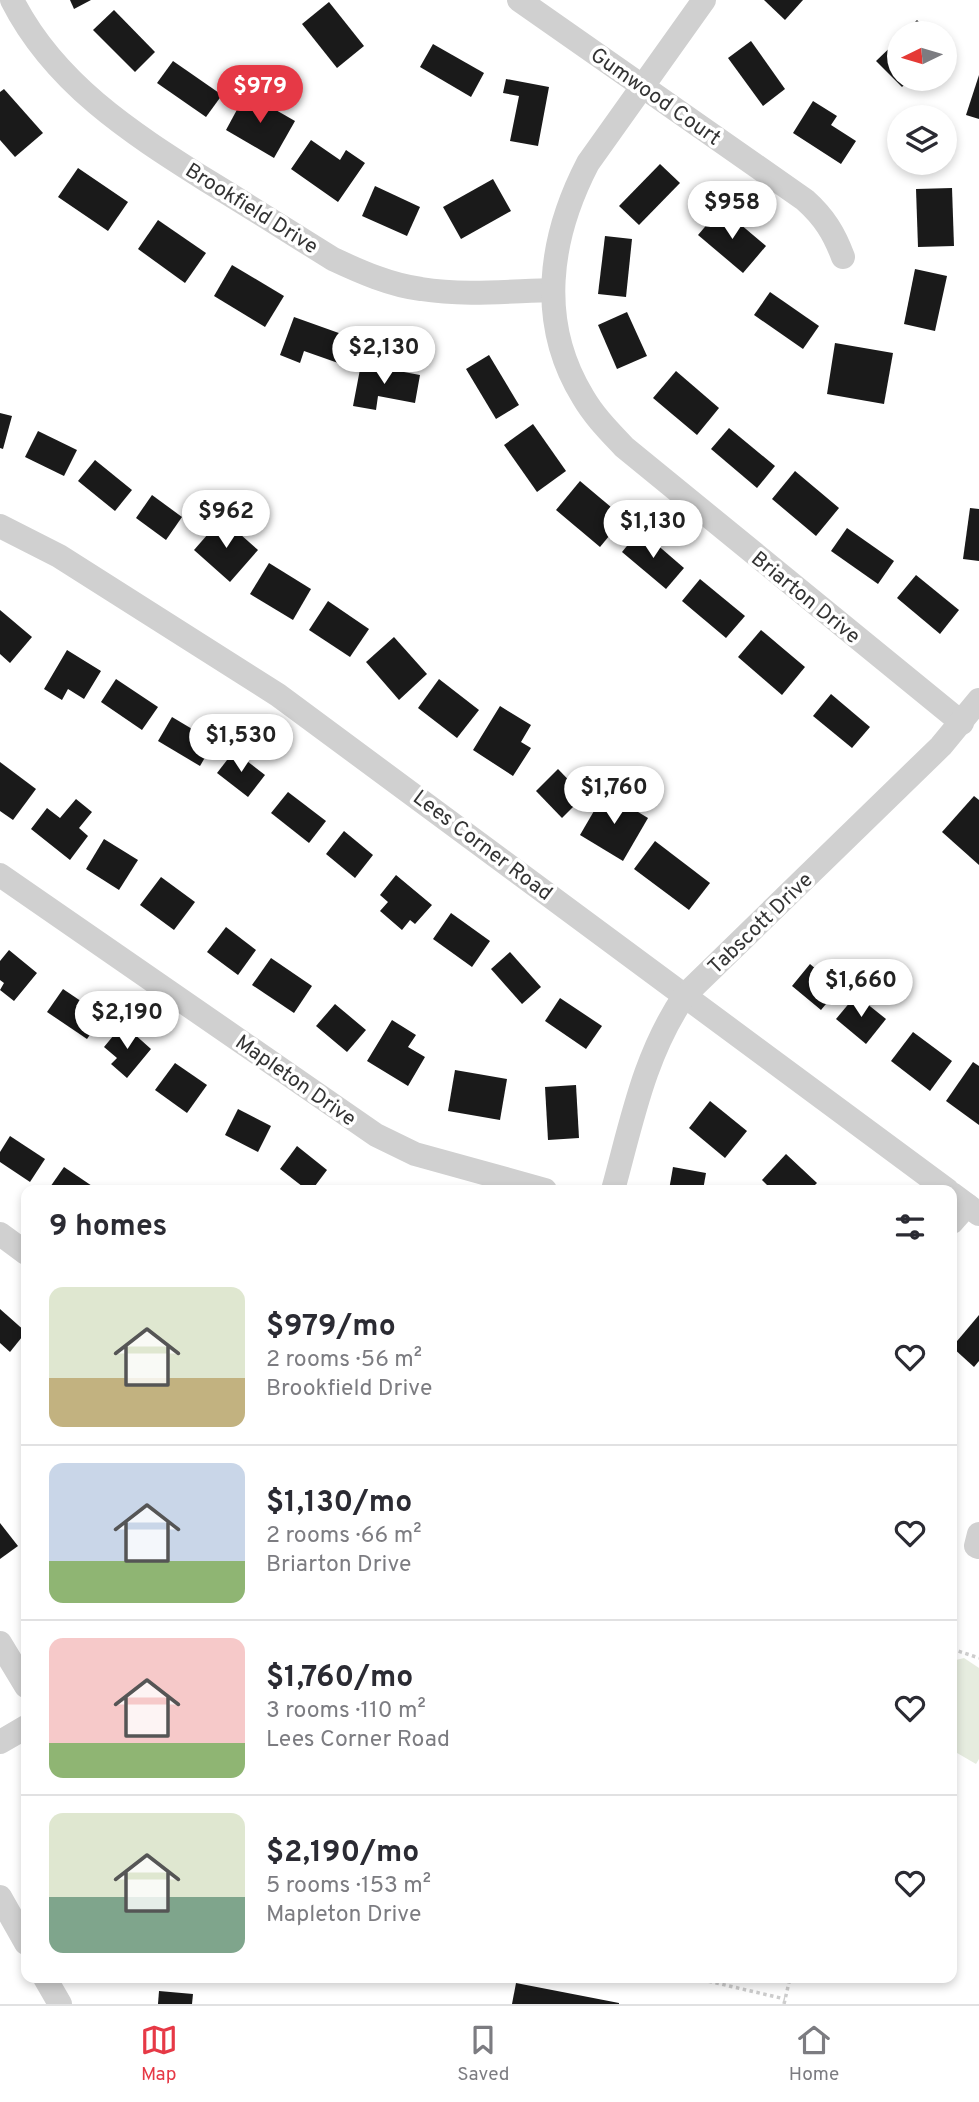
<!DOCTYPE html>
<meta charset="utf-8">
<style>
body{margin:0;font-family:Overpass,sans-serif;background:#f7f7f7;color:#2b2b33;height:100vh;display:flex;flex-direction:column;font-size:26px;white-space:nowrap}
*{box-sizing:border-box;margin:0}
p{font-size:23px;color:#7c7c81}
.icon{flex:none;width:38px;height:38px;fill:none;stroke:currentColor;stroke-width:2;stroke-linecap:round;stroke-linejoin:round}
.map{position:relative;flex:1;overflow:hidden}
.details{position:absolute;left:21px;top:1185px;width:936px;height:798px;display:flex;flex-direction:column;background:#fff;border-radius:14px;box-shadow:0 4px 10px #0003}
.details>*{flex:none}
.needle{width:46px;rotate:265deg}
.buttons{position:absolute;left:887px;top:21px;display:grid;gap:14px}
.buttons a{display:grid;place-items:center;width:70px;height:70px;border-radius:50%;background:#fff;box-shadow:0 4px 10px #0003;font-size:35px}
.price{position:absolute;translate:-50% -60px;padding:0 16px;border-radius:24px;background:#fff;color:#222;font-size:23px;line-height:46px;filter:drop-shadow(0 2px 4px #0008)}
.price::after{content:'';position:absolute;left:50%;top:42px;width:21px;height:16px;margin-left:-10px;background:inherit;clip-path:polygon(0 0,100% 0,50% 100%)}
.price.current{background:#e63946;color:#fff}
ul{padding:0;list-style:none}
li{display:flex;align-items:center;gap:21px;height:175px;padding:0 28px}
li+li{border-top:2px solid #e1e1e2}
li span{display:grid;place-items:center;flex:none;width:196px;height:140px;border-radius:14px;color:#555}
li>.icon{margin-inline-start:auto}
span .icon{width:84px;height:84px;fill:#fffc;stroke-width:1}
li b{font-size:30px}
h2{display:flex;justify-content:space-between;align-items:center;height:84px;padding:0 28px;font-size:30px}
.tab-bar{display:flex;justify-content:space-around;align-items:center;height:98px;border-top:2px solid #e1e1e2;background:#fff;font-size:19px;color:#7c7c81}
.tab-bar a{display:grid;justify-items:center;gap:4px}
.tab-bar .current{color:#e63946}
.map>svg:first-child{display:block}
</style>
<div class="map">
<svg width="979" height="2004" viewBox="0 0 979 2004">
<rect width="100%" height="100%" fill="#fff"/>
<polygon fill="#e6ecdf" points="964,1658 979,1668 979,1759 976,1764 952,1750 952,1661"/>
<g fill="#1a1a1a">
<polygon points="70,0 91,0 74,9"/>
<polygon points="764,0 803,0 785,20"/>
<polygon points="329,2 364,46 337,68 302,24"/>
<polygon points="114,10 155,52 135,72 93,30"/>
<polygon points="917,20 930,33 904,33"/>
<polygon points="900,38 900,79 910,79 902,87 876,61"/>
<polygon points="751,41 785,89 763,106 728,58"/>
<polygon points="433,44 484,73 471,97 420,67"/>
<polygon points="173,61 222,95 206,117 157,83"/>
<polygon points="979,75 979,119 966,115"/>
<polygon points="506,79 549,87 538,146 510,141 519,96 503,93"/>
<polygon points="4,89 43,133 15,157 0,140 0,92"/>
<polygon points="246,93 295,121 274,158 226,130"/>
<polygon points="813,101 837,116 831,125 856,141 841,164 793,133"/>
<polygon points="311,140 340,160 346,150 365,163 338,202 291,169"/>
<polygon points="660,164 680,183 639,225 619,206"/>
<polygon points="78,168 128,202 108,231 58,197"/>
<polygon points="493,179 511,211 461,239 443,207"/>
<polygon points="375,186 420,207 407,236 362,216"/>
<polygon points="952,188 954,246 918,247 916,189"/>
<polygon points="721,208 766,246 743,273 698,235"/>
<polygon points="158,220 206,253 185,283 138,249"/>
<polygon points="605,236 632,239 626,297 598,294"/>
<polygon points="232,265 284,296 265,327 214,296"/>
<polygon points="915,269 947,276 935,331 904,324"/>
<polygon points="770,292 819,326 803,349 754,315"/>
<polygon points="627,312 647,356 617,369 598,325"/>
<polygon points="294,317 350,337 341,364 304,351 300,363 280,355"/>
<polygon points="835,343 893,353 884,404 827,394"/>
<polygon points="489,355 519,405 496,419 466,369"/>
<polygon points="361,364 420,375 415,403 378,396 376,410 353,406"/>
<polygon points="676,371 719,408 697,435 653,398"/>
<polygon points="0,413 12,416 3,449 0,448"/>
<polygon points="533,424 566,471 537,492 504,445"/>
<polygon points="729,428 775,466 757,488 711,449"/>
<polygon points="38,431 77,450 64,476 25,457"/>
<polygon points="95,460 132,490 115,511 78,481"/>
<polygon points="795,471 839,508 816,536 772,499"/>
<polygon points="580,481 624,518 600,547 556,510"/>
<polygon points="152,495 182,517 166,540 136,518"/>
<polygon points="970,508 979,509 979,561 963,559"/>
<polygon points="222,518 258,550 230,582 194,550"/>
<polygon points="847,528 894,561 878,584 831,551"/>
<polygon points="640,530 684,568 666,589 622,552"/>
<polygon points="269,563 311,589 293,620 250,594"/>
<polygon points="916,575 959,610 940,634 897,598"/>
<polygon points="700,579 745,616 726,638 682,601"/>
<polygon points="328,601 369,629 350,657 309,630"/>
<polygon points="0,610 32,637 10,663 0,654"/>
<polygon points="761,630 805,667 782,695 738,657"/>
<polygon points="394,637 427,674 399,700 366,662"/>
<polygon points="67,650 101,671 84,699 68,689 62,700 44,689"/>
<polygon points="116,679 158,707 142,730 101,702"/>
<polygon points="439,679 479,710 457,738 418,708"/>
<polygon points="831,694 870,727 852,748 813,716"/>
<polygon points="500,706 531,725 521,742 531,748 513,776 473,750"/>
<polygon points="172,717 214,742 200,766 158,741"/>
<polygon points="234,751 265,775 248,797 217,773"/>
<polygon points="0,762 36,789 13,820 0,811"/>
<polygon points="558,769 584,796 562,818 536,791"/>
<polygon points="288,792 326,821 309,843 271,813"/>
<polygon points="605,792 648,818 623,861 580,835"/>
<polygon points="974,796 979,800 979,865 942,832"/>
<polygon points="76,799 92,812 79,828 88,836 70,860 31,829 47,808 60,818"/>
<polygon points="344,831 373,855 355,878 326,854"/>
<polygon points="104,839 138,860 119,890 86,869"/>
<polygon points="655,841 710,883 689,910 634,869"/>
<polygon points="396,875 432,905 415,924 410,920 402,930 380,911 388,902 380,895"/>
<polygon points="161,877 195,902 174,930 140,905"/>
<polygon points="451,913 490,941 472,967 433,939"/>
<polygon points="226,927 256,950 238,975 207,952"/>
<polygon points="9,950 37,973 14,1001 0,990 4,983 0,980 0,961"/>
<polygon points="510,952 541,987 522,1004 491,969"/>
<polygon points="271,958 312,986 294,1013 252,985"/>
<polygon points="833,962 849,976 821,1010 792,986 810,964 823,975"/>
<polygon points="63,989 103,1016 87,1039 47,1012"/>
<polygon points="856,995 886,1019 866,1044 836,1019"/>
<polygon points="560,998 602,1026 586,1049 545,1021"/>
<polygon points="335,1004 366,1030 347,1052 316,1026"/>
<polygon points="392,1020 416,1035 408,1047 425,1057 408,1086 367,1061"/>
<polygon points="123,1024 151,1049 127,1078 111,1064 117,1058 104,1047"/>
<polygon points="913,1032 952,1061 930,1091 891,1061"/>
<polygon points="973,1062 979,1066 979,1125 946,1101"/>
<polygon points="175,1063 207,1085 187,1113 155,1090"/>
<polygon points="455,1070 507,1079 500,1120 448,1111"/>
<polygon points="576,1085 579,1138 548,1140 545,1087"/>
<polygon points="710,1101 747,1131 725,1158 689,1128"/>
<polygon points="238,1109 271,1126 258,1152 225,1135"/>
<polygon points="10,1136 45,1159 30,1182 0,1162 0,1152"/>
<polygon points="297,1146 327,1170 312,1190 307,1190 280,1169"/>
<polygon points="786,1154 817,1183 810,1190 772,1190 762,1180"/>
<polygon points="64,1167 98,1190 48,1190"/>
<polygon points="673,1167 706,1173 703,1190 669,1190"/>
<polygon points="0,1309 26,1332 10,1352 0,1343"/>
<polygon points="979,1315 979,1361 974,1367 952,1347"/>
<polygon points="0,1523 18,1546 0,1559"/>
<polygon points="516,1983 619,2003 619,2004 512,2004"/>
<polygon points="159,1991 193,1994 192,2004 158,2004"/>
</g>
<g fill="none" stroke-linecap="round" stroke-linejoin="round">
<g stroke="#cdcdcd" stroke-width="3.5" stroke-dasharray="3.5 3.5" stroke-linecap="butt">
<polyline points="952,1649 979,1658"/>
<polyline points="695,1978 785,1999"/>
<polyline points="784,2004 790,1978"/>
</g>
<g stroke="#d0d0d0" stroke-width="24">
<path d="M12 0C54 83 130 132 206 180 249 206 291 233 333 259 361 272 390 285 421 289 464 296 510 291 553 290"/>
<path d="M519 0 805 200C824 217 834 233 843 257"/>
<path d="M704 0 588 163C549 238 537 322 583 397 594 416 609 431 624 447L962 723"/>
<polyline points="0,526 59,556 278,695 947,1190"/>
<polyline points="0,875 376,1135 415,1154 545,1190"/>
<path d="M613 1190C632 1121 644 1055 685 995L941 746 979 700"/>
<polyline points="952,1194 979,1214"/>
<polyline points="952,1222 967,1205"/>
<polyline points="0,1234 26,1253"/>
<polyline points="979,1534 976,1546 979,1547"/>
<polyline points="0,1643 26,1686"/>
<polyline points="0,1742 26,1727"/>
<polyline points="0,1897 26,1943"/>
<polyline points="45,1978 60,2004"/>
</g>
</g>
<g text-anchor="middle" stroke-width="7" stroke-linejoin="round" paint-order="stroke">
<g font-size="21" fill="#333" stroke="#fff">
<text transform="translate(656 96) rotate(35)" y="7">Gumwood Court</text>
<text transform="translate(252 208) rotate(32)" y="7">Brookfield Drive</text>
<text transform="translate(806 597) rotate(39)" y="7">Briarton Drive</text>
<text transform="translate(483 845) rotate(37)" y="7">Lees Corner Road</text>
<text transform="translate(760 923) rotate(-44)" y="7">Tabscott Drive</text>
<text transform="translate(296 1080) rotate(35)" y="7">Mapleton Drive</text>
</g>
</g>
</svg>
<div class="buttons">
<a><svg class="needle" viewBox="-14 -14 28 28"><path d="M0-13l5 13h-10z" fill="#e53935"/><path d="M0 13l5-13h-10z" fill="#7c7c81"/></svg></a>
<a><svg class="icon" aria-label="layers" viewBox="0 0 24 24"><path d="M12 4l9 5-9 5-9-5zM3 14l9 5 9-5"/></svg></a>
</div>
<b class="price current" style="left:260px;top:125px">$979</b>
<b class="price" style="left:732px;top:241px">$958</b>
<b class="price" style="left:384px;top:386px">$2,130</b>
<b class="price" style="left:226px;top:550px">$962</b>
<b class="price" style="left:653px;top:560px">$1,130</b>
<b class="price" style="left:241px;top:774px">$1,530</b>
<b class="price" style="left:614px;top:826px">$1,760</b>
<b class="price" style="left:861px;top:1019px">$1,660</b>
<b class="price" style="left:127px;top:1051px">$2,190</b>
<section class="details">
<h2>9 homes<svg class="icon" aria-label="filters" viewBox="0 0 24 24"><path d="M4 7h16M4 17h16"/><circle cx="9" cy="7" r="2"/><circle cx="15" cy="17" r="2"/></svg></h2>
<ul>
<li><span style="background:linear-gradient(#dfe7d0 65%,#c2b280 0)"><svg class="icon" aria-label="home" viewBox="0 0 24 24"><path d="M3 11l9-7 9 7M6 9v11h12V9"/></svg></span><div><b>$979/mo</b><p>2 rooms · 56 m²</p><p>Brookfield Drive</p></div><svg class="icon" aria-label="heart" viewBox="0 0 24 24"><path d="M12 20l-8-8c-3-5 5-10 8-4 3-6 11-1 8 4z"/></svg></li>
<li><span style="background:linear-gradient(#c9d6e8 70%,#8fb573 0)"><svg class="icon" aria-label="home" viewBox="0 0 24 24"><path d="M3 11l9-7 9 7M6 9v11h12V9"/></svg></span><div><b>$1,130/mo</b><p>2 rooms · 66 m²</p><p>Briarton Drive</p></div><svg class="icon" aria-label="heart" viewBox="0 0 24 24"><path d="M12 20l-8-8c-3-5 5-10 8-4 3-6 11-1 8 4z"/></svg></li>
<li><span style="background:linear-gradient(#f6c9c9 75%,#8fb573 0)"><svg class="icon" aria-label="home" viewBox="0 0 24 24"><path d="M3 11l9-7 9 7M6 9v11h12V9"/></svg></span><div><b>$1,760/mo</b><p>3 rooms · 110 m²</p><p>Lees Corner Road</p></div><svg class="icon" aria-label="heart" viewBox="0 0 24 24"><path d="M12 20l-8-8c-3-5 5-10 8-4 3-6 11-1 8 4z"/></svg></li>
<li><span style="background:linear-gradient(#dfe7d0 60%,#7fa58c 0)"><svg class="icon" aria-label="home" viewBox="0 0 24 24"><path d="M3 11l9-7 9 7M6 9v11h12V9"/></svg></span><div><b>$2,190/mo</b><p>5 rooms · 153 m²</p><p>Mapleton Drive</p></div><svg class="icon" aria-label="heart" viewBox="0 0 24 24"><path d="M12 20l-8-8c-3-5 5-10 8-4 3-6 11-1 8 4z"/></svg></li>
</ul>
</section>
</div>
<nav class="tab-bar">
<a class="current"><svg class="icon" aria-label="map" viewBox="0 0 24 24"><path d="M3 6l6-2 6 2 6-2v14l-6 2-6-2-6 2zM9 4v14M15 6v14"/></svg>Map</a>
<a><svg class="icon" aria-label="saved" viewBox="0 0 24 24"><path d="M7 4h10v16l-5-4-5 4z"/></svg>Saved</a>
<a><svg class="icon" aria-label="home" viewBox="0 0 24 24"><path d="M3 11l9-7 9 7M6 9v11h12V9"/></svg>Home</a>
</nav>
